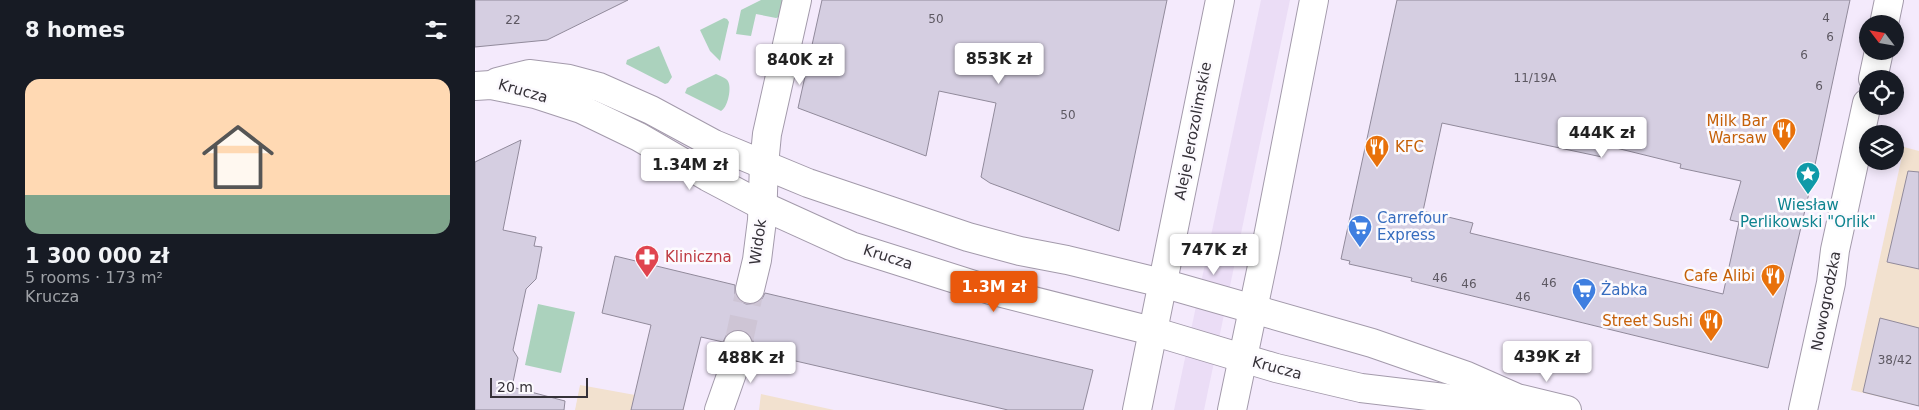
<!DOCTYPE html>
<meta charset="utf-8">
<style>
body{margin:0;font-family:"DejaVu Sans",sans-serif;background:#20242c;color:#f1f3f6;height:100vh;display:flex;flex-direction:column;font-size:19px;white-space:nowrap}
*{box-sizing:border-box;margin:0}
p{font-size:16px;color:#9ea1a6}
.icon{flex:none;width:28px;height:28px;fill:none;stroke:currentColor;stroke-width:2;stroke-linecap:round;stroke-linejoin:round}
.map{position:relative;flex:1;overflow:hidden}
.details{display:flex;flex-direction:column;background:#171b24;width:475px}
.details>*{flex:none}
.needle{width:32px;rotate:301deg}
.tools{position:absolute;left:1384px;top:15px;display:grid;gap:10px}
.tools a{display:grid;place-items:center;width:45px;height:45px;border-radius:50%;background:#171b24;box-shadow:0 2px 12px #0003;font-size:25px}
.scale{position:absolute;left:15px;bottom:12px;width:98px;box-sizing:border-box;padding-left:5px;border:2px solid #353138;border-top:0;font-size:14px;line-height:18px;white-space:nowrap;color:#353138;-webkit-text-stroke:4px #fcfafe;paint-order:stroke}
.price{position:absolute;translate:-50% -42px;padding:0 11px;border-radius:5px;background:#fff;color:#222;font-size:16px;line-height:32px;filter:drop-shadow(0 1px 2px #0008)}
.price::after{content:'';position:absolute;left:50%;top:30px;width:15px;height:11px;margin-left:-8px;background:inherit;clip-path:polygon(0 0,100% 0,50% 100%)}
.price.on{background:#ea580c;color:#fff}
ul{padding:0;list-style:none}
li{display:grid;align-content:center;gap:10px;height:265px;padding:0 25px}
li+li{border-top:1px solid #363941}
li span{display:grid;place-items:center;height:155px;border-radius:15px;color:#555}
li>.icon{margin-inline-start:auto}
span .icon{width:90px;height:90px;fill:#fffc;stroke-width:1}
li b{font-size:21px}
h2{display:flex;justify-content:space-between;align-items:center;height:60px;padding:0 25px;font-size:21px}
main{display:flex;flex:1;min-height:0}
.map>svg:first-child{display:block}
</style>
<main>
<section class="details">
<h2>8 homes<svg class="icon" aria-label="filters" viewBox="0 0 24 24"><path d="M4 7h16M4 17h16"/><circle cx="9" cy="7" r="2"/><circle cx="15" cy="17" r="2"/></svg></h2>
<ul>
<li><span style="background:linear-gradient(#ffd9b3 75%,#7fa58c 0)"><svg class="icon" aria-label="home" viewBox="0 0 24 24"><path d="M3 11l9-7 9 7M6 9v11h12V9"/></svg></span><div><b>1 300 000 zł</b><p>5 rooms · 173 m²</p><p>Krucza</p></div></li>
</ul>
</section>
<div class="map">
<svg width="1444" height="410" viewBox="0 0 1444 410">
<rect width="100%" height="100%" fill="#f4eafc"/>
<g fill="#f2e1cf">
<polygon points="1429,147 1444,151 1444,406 1376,390"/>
<polygon points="105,385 160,395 209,406 209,410 100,410"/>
<polygon points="286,394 359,410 284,410"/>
</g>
<polygon fill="#ebddf6" points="786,0 815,0 729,410 699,410"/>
<g fill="#abd2bd">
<polygon points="286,0 309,0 304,17 301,18 281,14 276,36 261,34 266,10"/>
<polygon points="249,18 252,19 254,22 245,61 235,51 225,30"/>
<polygon points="184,46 197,77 193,83 190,84 151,64 152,60"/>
<path d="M241 74C247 77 253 78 254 84 256 92 252 108 246 111L210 93 212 88Z"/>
<polygon points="63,304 100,312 86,373 50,365"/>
</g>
<g fill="#d5cee1" stroke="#918a9b" fill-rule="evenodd">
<polygon points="0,0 153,0 72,40 0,47"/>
<polygon points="347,0 692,0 644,231 515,183 506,177 521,103 464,91 451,156 323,108"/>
<path d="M922 0H1375L1334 193 1293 368 936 281 937 278 874 264 875 261 866 259ZM967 123 1127 157 1129 145 1206 164 1205 168 1266 181 1255 220 1264 222 1248 294 995 233 998 223 948 211Z"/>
<polygon points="46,140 28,230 61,237 59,246 67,247 61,279 51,289 38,350 43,358 37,387 90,401 89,410 0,410 0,162"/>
<polygon points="1433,171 1444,172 1444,269 1412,262"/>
<polygon points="140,256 260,285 260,294 265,301 271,304 280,304 287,299 290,293 618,370 608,410 533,410 286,353 286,351 278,349 278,341 274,334 266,330 259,330 252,334 248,342 226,337 208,410 156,410 176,325 127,313"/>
<polygon points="1405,318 1444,328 1444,406 1388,392"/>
</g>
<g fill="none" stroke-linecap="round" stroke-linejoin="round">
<polyline stroke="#cec5d5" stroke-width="28" stroke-dasharray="28 14" stroke-linecap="butt" points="263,345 275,289"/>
<defs>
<g id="minor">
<polyline points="1409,24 1414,0"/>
<polyline points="1398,79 1404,51"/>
<polyline points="22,82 54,74 94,79 124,87 176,110 239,144 333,183 493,237 545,251 592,260 687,283"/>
<polyline points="0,86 16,85 31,88 60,94 106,109 164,137 233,177 288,206 376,246 515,290 677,331"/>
<polyline points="275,289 282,260 287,220 289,165 292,134 322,0"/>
<polyline points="244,410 257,373 263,345"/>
<polyline points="1328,410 1356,283 1360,250 1392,103"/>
</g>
<g id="tertiary">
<polyline points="687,283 897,343 992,376 1042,398 1092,410"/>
<polyline points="677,331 801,368 886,388 986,400 1035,398"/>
</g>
<g id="secondary">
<polyline points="662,410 745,0"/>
<polyline points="757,410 791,247 839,0"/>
</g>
</defs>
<use href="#minor" stroke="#a39aab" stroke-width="30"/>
<use href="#tertiary" stroke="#a39aab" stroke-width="30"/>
<use href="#secondary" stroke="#a39aab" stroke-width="30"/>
<use href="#minor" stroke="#fff" stroke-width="28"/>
<use href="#tertiary" stroke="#fff" stroke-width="28"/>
<use href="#secondary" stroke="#fff" stroke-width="28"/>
</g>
<defs>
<symbol id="restaurant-pin" viewBox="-11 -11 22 30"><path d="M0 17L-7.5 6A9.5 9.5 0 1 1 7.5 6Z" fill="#e8710a" stroke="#fcfafe"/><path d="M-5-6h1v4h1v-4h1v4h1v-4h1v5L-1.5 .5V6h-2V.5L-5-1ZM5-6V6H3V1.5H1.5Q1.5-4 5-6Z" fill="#fff"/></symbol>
<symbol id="sight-pin" viewBox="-11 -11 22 30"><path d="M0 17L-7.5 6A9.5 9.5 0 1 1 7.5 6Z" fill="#0f9aa8" stroke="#fcfafe"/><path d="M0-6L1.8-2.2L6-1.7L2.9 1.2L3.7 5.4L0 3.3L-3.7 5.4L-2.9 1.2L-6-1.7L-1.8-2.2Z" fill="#fff"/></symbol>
<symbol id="supermarket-pin" viewBox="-11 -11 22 30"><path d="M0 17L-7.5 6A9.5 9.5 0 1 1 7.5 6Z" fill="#3f7fe0" stroke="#fcfafe"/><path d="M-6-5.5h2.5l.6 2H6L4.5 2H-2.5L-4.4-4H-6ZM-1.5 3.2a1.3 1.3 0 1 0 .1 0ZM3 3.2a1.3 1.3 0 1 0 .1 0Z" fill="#fff"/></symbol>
<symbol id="pharmacy-pin" viewBox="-11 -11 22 30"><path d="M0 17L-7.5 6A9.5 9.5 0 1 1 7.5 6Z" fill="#e0444e" stroke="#fcfafe"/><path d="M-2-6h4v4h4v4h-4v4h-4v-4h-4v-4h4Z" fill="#fff"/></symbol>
</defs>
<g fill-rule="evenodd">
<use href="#restaurant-pin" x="1295" y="116" width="28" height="38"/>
<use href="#restaurant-pin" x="888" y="133" width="28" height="38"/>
<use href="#sight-pin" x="1319" y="160" width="28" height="38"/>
<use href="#supermarket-pin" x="871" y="213" width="28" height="38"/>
<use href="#pharmacy-pin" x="158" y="243" width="28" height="38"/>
<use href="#restaurant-pin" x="1284" y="262" width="28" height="38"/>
<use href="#supermarket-pin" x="1095" y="276" width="28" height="38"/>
<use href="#restaurant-pin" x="1222" y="307" width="28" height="38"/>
</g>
<g text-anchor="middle" stroke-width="5" stroke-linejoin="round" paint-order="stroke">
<g font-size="12" fill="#5d5862">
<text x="1351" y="22">4</text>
<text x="461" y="23">50</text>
<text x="38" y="24">22</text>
<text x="1355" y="41">6</text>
<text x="1329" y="59">6</text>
<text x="1060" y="82">11/19A</text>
<text x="1344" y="90">6</text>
<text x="593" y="119">50</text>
<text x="965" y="282">46</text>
<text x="1074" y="287">46</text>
<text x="994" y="288">46</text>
<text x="1048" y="301">46</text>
<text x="1420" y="364">38/42</text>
</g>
<g font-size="15" fill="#353138" stroke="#fcfafe">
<text transform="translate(48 91) rotate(16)" y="5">Krucza</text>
<text transform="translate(718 131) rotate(-79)" y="5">Aleje Jerozolimskie</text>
<text transform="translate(283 242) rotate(-82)" y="5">Widok</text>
<text transform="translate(413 257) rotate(18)" y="5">Krucza</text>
<text transform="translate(1351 301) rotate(-79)" y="5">Nowogrodzka</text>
<text transform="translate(802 368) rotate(15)" y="5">Krucza</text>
</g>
<g font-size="15" fill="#c56008" stroke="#fcfafe" text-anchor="end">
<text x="1292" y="126">Milk Bar<tspan x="1292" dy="17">Warsaw</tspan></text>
<text x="920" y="152" text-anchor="start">KFC</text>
<text x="1280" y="281">Cafe Alibi</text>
<text x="1218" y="326">Street Sushi</text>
</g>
<g font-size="15" fill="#0d838f" stroke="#fcfafe">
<text x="1333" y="210">Wiesław<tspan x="1333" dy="17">Perlikowski "Orlik"</tspan></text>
</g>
<g font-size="15" fill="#366cbe" stroke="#fcfafe" text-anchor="start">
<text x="902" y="223">Carrefour<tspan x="902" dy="17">Express</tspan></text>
<text x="1126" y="295">Żabka</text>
</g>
<g font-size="15" fill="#be3a42" stroke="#fcfafe" text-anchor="start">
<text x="190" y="262">Kliniczna</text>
</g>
</g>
</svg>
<div class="tools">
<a><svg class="needle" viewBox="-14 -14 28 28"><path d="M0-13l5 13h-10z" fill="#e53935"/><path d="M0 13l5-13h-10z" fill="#9ea1a6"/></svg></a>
<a><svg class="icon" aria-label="locate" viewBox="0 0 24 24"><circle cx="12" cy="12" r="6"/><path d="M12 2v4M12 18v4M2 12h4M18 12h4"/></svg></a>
<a><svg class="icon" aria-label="layers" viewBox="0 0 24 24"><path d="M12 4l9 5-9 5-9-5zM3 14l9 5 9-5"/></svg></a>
</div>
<div class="scale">20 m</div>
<b class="price" style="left:524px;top:85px">853K zł</b>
<b class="price" style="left:325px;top:86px">840K zł</b>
<b class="price" style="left:1127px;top:159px">444K zł</b>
<b class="price" style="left:215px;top:191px">1.34M zł</b>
<b class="price" style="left:739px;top:276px">747K zł</b>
<b class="price on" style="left:519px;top:313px">1.3M zł</b>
<b class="price" style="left:1072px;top:383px">439K zł</b>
<b class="price" style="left:276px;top:384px">488K zł</b>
</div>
</main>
